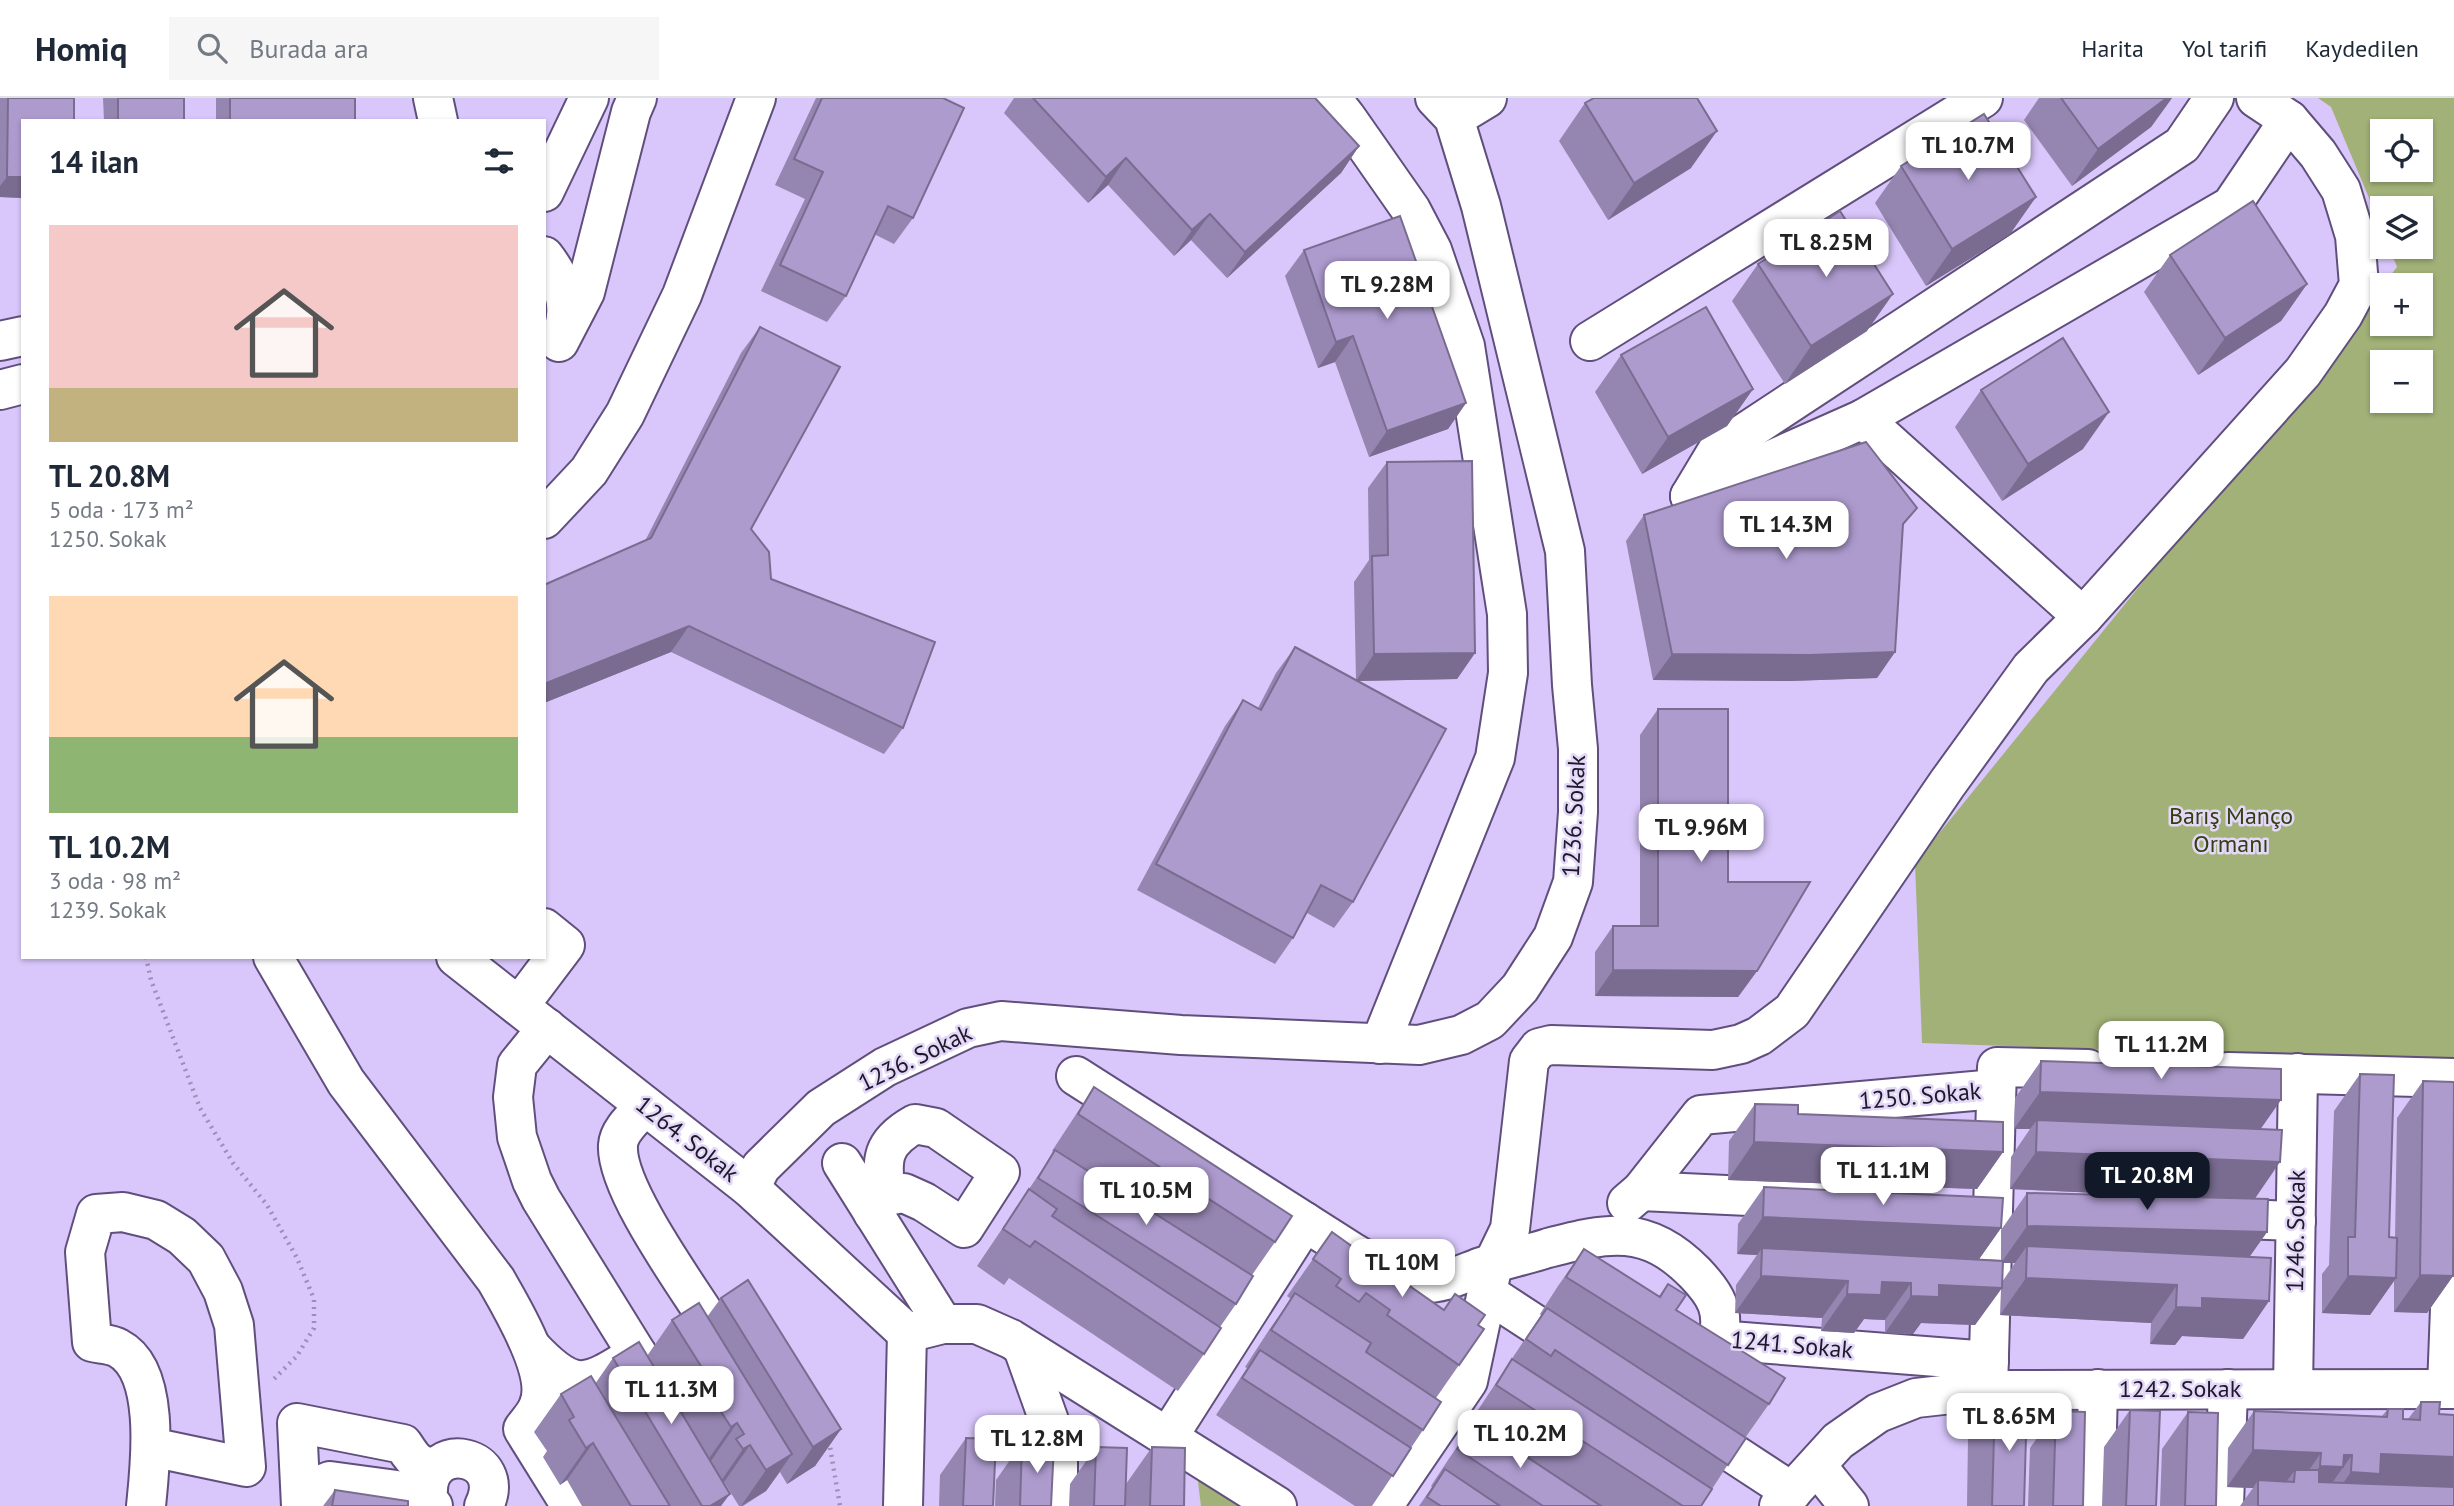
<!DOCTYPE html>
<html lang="tr">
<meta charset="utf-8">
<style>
body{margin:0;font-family:"PT Sans",sans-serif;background:#f6f6f7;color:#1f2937;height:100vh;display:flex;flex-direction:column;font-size:26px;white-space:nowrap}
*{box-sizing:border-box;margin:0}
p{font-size:23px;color:#747a83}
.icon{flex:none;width:38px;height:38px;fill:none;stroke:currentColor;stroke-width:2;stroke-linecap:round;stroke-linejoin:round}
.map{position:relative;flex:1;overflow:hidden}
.drawer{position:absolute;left:21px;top:21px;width:525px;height:840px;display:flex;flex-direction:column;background:#fff;border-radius:0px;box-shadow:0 2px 5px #0004}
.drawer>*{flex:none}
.tools{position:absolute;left:2370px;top:21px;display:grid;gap:14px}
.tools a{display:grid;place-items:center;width:63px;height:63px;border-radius:0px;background:#fff;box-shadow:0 2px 5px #0004;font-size:35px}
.price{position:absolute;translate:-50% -60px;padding:0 16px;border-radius:14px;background:#fff;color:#222;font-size:23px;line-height:46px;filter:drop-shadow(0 2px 4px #0008)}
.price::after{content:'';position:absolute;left:50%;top:42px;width:21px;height:16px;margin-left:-10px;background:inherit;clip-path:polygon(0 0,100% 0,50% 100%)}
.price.selected{background:#111827;color:#fff}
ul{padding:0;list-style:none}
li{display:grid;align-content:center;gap:14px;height:371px;padding:0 28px}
li span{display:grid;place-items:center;height:217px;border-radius:0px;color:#555}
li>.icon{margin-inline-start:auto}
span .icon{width:126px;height:126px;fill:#fffc;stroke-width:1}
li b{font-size:30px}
h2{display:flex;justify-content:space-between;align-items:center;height:84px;padding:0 28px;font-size:30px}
header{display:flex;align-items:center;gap:42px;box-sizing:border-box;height:98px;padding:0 35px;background:#fff;border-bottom:2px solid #e0e1e3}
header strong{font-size:33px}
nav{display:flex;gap:38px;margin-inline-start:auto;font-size:24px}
.search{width:490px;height:63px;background:#f6f6f7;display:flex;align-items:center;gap:18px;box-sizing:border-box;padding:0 24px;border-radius:0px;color:#747a83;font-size:26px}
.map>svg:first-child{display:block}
</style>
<header>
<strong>Homiq</strong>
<div class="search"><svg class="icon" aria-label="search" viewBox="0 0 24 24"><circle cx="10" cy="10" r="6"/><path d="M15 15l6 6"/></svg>Burada ara</div>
<nav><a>Harita</a><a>Yol tarifi</a><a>Kaydedilen</a></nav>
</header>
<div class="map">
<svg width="2454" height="1408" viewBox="0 0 2454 1408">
<rect width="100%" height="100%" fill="#d9c7fb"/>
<g fill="#a1b177" fill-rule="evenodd">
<path d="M2318 0H2454V964L1922 945 1915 765 2382 189V226H2420V187H2383L2397 169 2389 149H2420V110H2382V131L2331 9ZM2382 33H2420V72H2382ZM2382 264H2420V303H2382Z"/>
<polygon points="1197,1376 1250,1408 1201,1408"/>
</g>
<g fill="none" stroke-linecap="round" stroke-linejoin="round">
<defs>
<g id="minor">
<polyline points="433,0 438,23"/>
<polyline points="1331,0 1346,19 1411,112 1432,152 1465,248 1507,516 1508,575 1495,660 1380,946"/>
<polyline points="1454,20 1487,0"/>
<polyline points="1590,243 1983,0"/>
<polyline points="1690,398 1717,353 2182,47 2214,0"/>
<polyline points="1690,398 1863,321"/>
<polyline points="544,421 589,373 625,316 682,197 756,0"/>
<polyline points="2083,519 1863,321 2231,108 2289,22"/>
<path d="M273 859 346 984 496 1182C512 1210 553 1277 538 1309 535 1317 528 1324 523 1331L571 1408"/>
<polyline points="456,859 750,1090 907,1235 943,1226 977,1226 1011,1241 1277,1408"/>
<polyline points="519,908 565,847 544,830"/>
<polyline points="547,930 517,967 513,999 517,1039 532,1083 541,1101 637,1256 637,1269 653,1295"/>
<polyline points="2228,974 2454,980"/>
<path d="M1076 978 1352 1154C1373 1166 1395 1183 1420 1185 1441 1187 1462 1176 1481 1169 1503 1162 1526 1157 1548 1150 1609 1134 1647 1126 1695 1175 1716 1197 1725 1212 1718 1242L1989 1263"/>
<path d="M645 1008C635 1019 619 1032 618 1047 615 1089 685 1185 709 1223"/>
<polyline points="842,1065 943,1226"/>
<polyline points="750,1090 761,1069 821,1010 885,969 968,930 1001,923 1181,937 1419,947 1461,937 1490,922 1520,890 1553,839 1573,784 1578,714 1578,651 1572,587 1565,453 1481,108 1454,20 1435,0"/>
<polyline points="1641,1093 1811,1101"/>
<polyline points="1627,1105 1641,1093 1701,1017 1996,991"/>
<path d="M873 1115 886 1098 904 1095 924 1104 964 1130 1000 1074 936 1030 915 1026C881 1045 881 1061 886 1098"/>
<polyline points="2214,1120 2296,1123"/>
<polyline points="1487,1195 1579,1255"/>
<path d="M531 1249C575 1296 586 1288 637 1256"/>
<polyline points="1023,1250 1058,1348 1058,1408"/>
<polyline points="2447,1290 2454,1104"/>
<polyline points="2293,1291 2298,975"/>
<polyline points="1988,1292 1997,969 2088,971"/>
<polyline points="1691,1328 1792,1394"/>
<polyline points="1168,1339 1305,1124"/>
<polyline points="1817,1368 1849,1408"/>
<path d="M428 1392C429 1341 509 1356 484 1408"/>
<path d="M146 1408C150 1368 162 1273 118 1250 111 1246 100 1246 92 1244L85 1154 96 1116 123 1114 156 1122 182 1138 206 1161 223 1193 234 1227 246 1369 151 1349"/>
<path d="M301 1408 297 1325 403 1346C413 1361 416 1368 436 1370"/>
<path d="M304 1408C310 1395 316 1388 330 1383L404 1393 433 1408"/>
<polyline points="1383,1408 1468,1283 1493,1166 1510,1131 1529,963 1539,950 1551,947 1713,952 1741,946 1759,938 1792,913 1947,686 2031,570 2083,519 2303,274 2343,217 2359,187 2355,138 2341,92 2318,56 2289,22 2256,0"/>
<polyline points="1779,1408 1838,1343 1878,1315 1916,1300 1988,1292 2454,1291"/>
<polyline points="2095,1408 2098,1291"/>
<polyline points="2224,1408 2228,1291"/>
</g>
<g id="major">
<polyline points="544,94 589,0"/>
<path d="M544 158C562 181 572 205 563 233"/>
<polyline points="0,243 23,238"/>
<polyline points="559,244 585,194 631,14 637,0"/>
<polyline points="0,292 23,286"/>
<polyline points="903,1408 907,1235"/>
</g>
</defs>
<use href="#minor" stroke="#604f7c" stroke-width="42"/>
<use href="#major" stroke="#604f7c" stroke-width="42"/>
<g stroke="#9d8eb8" stroke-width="4.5" stroke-dasharray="2 5" stroke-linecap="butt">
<polyline points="146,859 151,882 200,1010 233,1065 267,1107 297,1160 314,1201 314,1230 297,1258 272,1283"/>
<polyline points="829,1343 840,1408"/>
</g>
<use href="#minor" stroke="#fff" stroke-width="38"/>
<use href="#major" stroke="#fff" stroke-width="38"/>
</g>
<g fill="#9585b1" fill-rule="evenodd">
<polygon points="0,0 74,0 23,23 23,100 0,99"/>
<polygon points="103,0 184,0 184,23 104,23"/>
<rect x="216" y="0" width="139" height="23"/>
<polygon points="816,0 943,0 913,120 894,146 874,136 846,198 827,224 761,193 805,101 775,87"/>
<polygon points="1014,0 1315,0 1359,48 1341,75 1227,180 1191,142 1174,158 1108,87 1088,105 1004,15"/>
<polygon points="2039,0 2172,0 2151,29 2072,88 2024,22"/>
<polygon points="1585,5 1691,70 1608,122 1559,43"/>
<polygon points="1901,68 2036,99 2010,136 1926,188 1875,105"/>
<polygon points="1304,152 1466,305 1448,331 1369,359 1335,264 1318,270 1285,178"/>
<polygon points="2170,157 2307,186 2281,223 2198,277 2144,194"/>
<polygon points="1758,166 1867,233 1785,286 1732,203"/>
<polygon points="760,229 751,431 771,481 903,630 884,656 671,554 544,605 544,487 645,443 741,255"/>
<polygon points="1621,257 1753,291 1727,328 1642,376 1595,294"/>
<polygon points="1981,292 2083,351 2002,403 1955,329"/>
<polygon points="1387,364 1475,555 1457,581 1357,583 1353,804 1334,830 1307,815 1293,840 1275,866 1137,792 1225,628 1243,602 1258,610 1276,575 1295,549 1356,582 1354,484 1369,462 1368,390"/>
<polygon points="1644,417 1903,430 1895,554 1877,580 1790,583 1653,582 1626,443"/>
<polygon points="1658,611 1728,784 1757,873 1738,899 1595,898 1595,854 1613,828 1640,828 1640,637"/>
<path d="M2041 963 2260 1031 2255 1101 2267 1134 2249 1159 2269 1203 2243 1241 2182 1238 2175 1247 2150 1246 2151 1225 2000 1217 2001 1191 1975 1227 1921 1225 1913 1236 1885 1235V1222L1864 1221 1854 1235 1821 1233 1822 1220 1735 1215 1736 1187 1757 1157 1737 1156 1738 1126 1764 1089 2001 1130 1979 1161 2001 1162V1132L2027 1095 2186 1099 2010 1091 2011 1059 2030 1031H2014L2015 1000ZM2003 1165H2015L2002 1184Z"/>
<polygon points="2360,976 2389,1139 2395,1140 2397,1020 2423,983 2453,1178 2427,1215 2394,1214 2394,1183 2370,1217 2322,1215 2322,1176 2329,1167 2334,1013"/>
<polygon points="1094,989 1275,1144 1252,1177 1236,1206 1220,1229 1204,1256 1178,1293 1009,1180 1004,1187 977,1168 1054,1054 1052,1053"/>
<polygon points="1755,1006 1798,1016 2003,1054 1977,1091 1728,1082 1729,1043"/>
<polygon points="1332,1134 1444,1212 1478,1227 1484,1231 1436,1300 1423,1332 1372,1408 1355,1408 1216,1317 1247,1270 1245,1269 1269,1232 1291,1201 1287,1198"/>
<polygon points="1584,1151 1659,1198 1668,1186 1676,1212 1769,1306 1745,1340 1701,1408 1419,1408 1432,1389 1431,1388 1448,1362 1473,1326 1470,1324 1541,1217 1540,1216 1558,1188"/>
<polygon points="721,1200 841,1331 815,1368 787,1386 780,1374 766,1393 743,1408 739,1408 724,1384 721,1408 582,1408 567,1382 560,1387 543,1359 547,1353 534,1334 561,1296 595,1286 613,1260 647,1258 672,1222 707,1219"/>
<polygon points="1995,1302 2024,1408 1967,1408 1968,1340"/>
<polygon points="2421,1304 2439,1316 2454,1408 2240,1408 2253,1390 2227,1389 2228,1350 2254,1313 2382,1318 2388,1311 2403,1321 2408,1321"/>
<polygon points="2130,1312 2156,1408 2102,1408 2104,1349"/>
<polygon points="2056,1313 2083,1408 2028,1408 2030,1350"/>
<polygon points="2188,1314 2216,1408 2160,1408 2162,1351"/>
<polygon points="966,1340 993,1408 939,1408 940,1377"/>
<polygon points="1022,1345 1051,1408 995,1408 996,1382"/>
<polygon points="1096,1349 1126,1386 1152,1349 1184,1408 1069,1408 1070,1386"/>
<polygon points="335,1392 408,1408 323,1408"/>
</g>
<g fill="#796c90">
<polygon points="2167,0 2172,0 2151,29 2072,88 2098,51"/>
<polygon points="1717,33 1691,70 1608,122 1634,85"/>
<polygon points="1359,48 1341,75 1227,180 1245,154"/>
<polygon points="1126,60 1108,87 1088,105 1106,79"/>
<polygon points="7,79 23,79 23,100 0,99 0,88"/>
<polygon points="2036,99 2010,136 1926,188 1952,151"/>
<polygon points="1210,116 1191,142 1174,158 1192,132"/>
<polygon points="2307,186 2281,223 2198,277 2225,240"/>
<polygon points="1893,196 1867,233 1785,286 1811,248"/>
<polygon points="1353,238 1335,264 1318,270 1336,244"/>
<polygon points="1753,291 1727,328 1642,376 1668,339"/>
<polygon points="1466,305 1448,331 1369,359 1387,333"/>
<polygon points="2109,314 2083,351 2002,403 2028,366"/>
<polygon points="689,528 671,554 544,605 544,586"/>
<polygon points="1895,554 1877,580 1790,583 1653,582 1672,556"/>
<polygon points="1475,555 1457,581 1356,583 1374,556"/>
<polygon points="1613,872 1757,873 1738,899 1595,898"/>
<polygon points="2040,994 2281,1002 2255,1039 2037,1022 2030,1031 2014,1031"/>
<polygon points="1754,1044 2003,1054 1977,1091 1728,1082"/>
<polygon points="2036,1054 2280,1064 2254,1102 2010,1091"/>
<polygon points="1763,1119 2001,1130 1975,1167 1762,1150 1757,1157 1737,1156"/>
<polygon points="2027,1128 2267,1134 2241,1171 2027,1148 2015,1165 2001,1165"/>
<polygon points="2420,1177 2453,1178 2427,1215 2394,1214"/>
<polygon points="1761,1178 1848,1183 1822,1220 1735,1215"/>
<polygon points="2348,1178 2396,1180 2370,1217 2322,1215"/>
<polygon points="2026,1180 2177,1187 2151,1225 2000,1217"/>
<polygon points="1882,1184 1911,1185 1885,1222 1864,1221 1854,1235 1821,1233 1847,1196"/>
<polygon points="1939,1187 2002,1190 1975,1227 1921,1225 1913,1236 1885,1235 1911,1198"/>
<polygon points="2202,1200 2269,1203 2243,1241 2182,1238 2175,1247 2150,1246 2176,1209"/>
<polygon points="737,1325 711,1363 705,1366 731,1329"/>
<polygon points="841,1331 815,1368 787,1386 813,1349"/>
<polygon points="593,1345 567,1382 560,1387 586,1350"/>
<polygon points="750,1347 724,1384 717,1389 743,1351"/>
<polygon points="2253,1352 2321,1355 2295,1392 2295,1372 2281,1391 2258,1382 2253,1390 2227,1389"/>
<polygon points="792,1356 766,1393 741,1408 766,1372"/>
<polygon points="2381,1356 2454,1359 2454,1397 2327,1408 2351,1374"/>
<polygon points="2344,1357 2352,1357 2317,1406 2294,1405 2320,1368"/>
<polygon points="730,1396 721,1408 710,1408"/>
</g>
<g fill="#ad9bce" stroke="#796c90" stroke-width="2">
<polygon points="8,0 74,0 74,23 23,23 23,79 7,79"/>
<rect x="118" y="0" width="66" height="23"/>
<rect x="230" y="0" width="125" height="23"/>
<polygon points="822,0 943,0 964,10 913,120 888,108 846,198 780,167 823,74 794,61"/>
<polygon points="1033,0 1315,0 1359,48 1245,154 1210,116 1192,132 1126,60 1106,79"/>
<polygon points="1594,0 1697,0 1717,33 1634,85 1585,5"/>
<polygon points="2061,0 2167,0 2098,51"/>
<polygon points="1984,16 2036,99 1952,151 1901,68"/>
<polygon points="2253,103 2307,186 2225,240 2170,157"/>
<polygon points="1840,113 1893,196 1811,248 1758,166"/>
<polygon points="1400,118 1466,305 1387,333 1353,238 1336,244 1304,152"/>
<polygon points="1706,209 1753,291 1668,339 1621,257"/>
<polygon points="760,229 840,269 751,431 769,454 771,481 935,544 903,630 689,528 544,586 544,487 651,440"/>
<polygon points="2063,240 2109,314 2028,366 1981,292"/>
<polygon points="1866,344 1917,410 1903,426 1895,554 1809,557 1672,556 1644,417"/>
<polygon points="1472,363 1475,555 1374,556 1372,458 1388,457 1387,364"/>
<polygon points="1295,549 1446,631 1353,804 1321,787 1293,840 1156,766 1243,602 1261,612"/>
<polygon points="1658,611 1728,611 1728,784 1810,784 1757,873 1613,872 1613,828 1658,828"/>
<polygon points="2041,963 2281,971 2281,1002 2040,994"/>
<polygon points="2360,976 2394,977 2389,1139 2397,1140 2396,1180 2348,1178 2348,1139 2355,1139"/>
<polygon points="2423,983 2454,984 2453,1178 2420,1177"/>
<polygon points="1094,989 1292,1118 1275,1144 1078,1016"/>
<polygon points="1755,1006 1798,1007 1798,1016 2003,1024 2003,1054 1754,1044"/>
<polygon points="2037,1022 2282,1032 2280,1064 2036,1054"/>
<polygon points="1055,1052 1253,1178 1236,1206 1038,1080"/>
<polygon points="1764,1089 2003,1100 2001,1130 1763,1119"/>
<polygon points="1029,1091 1057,1111 1052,1118 1221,1230 1204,1256 1035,1143 1030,1149 1003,1131"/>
<polygon points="2027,1095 2268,1101 2267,1134 2027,1128"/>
<polygon points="1332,1134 1360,1154 1365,1146 1389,1163 1384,1170 1444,1212 1455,1196 1485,1217 1478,1227 1484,1231 1459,1267 1387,1217 1390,1212 1366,1195 1359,1204 1336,1188 1341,1181 1313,1161"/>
<polygon points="2027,1148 2271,1160 2269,1203 2202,1200 2202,1210 2176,1209 2177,1187 2026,1180"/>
<polygon points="1762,1150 2003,1163 2002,1190 1939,1187 1939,1199 1911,1198 1911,1185 1882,1184 1881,1197 1847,1196 1848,1183 1761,1178"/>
<polygon points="1584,1151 1660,1199 1668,1186 1686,1197 1676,1212 1785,1280 1769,1306 1566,1179"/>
<polygon points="748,1182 841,1331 813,1349 721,1200"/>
<polygon points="1295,1195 1371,1245 1366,1254 1441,1304 1423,1332 1271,1232"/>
<polygon points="699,1205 792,1356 766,1372 750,1347 743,1351 736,1341 744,1336 737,1325 731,1329 720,1312 726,1308 672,1222"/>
<polygon points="1547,1210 1746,1340 1728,1367 1555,1252 1551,1258 1526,1241"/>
<polygon points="639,1244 730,1396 710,1408 702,1408 613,1260"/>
<polygon points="1260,1252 1411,1350 1393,1378 1242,1280"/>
<polygon points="1512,1261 1712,1391 1701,1408 1683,1408 1496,1287"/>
<polygon points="591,1278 670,1408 631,1408 593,1345 586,1350 569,1322 574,1319 561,1296"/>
<polygon points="1995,1302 2027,1304 2024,1408 1992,1408"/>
<polygon points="2421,1304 2440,1304 2439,1316 2454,1317 2454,1359 2381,1356 2380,1376 2351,1374 2352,1357 2344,1357 2343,1369 2320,1368 2321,1355 2253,1352 2254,1313 2387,1319 2388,1311 2403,1311 2403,1321 2420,1322"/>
<polygon points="2130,1312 2160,1313 2156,1408 2126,1408"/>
<polygon points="2056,1313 2085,1314 2083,1408 2053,1408"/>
<polygon points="2188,1314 2218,1315 2216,1408 2185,1408"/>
<polygon points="1474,1324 1601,1408 1543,1408 1457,1351"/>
<polygon points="966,1340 996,1341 993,1408 963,1408"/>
<polygon points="1022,1345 1054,1346 1051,1408 1020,1408"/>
<polygon points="1096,1349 1127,1350 1125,1408 1094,1408"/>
<polygon points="1152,1349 1185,1350 1184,1408 1150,1408"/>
<polygon points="1445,1371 1500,1408 1441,1408 1427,1399"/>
<polygon points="2295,1372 2319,1372 2319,1384 2454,1389 2454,1408 2258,1408 2258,1382 2294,1384"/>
<polygon points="335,1392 408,1403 408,1408 332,1408"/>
</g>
<g text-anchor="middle" stroke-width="5" stroke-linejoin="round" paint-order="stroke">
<g font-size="24" fill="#1f182b" stroke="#e3d8f8">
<text transform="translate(1574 718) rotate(-87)" y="8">1236. Sokak</text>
<text transform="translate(915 960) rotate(-26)" y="8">1236. Sokak</text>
<text transform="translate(1920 998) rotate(-5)" y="8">1250. Sokak</text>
<text transform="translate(687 1041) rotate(38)" y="8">1264. Sokak</text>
<text transform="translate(2296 1133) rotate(-89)" y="8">1246. Sokak</text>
<text transform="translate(1792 1247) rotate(5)" y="8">1241. Sokak</text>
<text x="2180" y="1299">1242. Sokak</text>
</g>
<g font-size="24" fill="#343f10" stroke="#e3d8f8">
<text x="2231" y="726">Barış Manço<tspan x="2231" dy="28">Ormanı</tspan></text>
</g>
</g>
</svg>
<div class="tools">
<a><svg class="icon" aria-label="locate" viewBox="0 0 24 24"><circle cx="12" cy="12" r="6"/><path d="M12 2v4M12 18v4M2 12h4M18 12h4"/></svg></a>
<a><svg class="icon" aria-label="layers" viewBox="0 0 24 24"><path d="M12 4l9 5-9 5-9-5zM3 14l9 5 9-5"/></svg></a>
<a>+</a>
<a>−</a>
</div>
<b class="price" style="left:1968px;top:84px">TL 10.7M</b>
<b class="price" style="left:1826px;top:181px">TL 8.25M</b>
<b class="price" style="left:1387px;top:223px">TL 9.28M</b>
<b class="price" style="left:1786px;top:463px">TL 14.3M</b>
<b class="price" style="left:1701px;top:766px">TL 9.96M</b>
<b class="price" style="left:2161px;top:983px">TL 11.2M</b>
<b class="price" style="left:1883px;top:1109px">TL 11.1M</b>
<b class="price selected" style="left:2147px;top:1114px">TL 20.8M</b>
<b class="price" style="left:1146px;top:1129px">TL 10.5M</b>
<b class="price" style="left:1402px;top:1201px">TL 10M</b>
<b class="price" style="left:671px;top:1328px">TL 11.3M</b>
<b class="price" style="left:2009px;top:1355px">TL 8.65M</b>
<b class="price" style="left:1520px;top:1372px">TL 10.2M</b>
<b class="price" style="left:1037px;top:1377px">TL 12.8M</b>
<section class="drawer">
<h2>14 ilan<svg class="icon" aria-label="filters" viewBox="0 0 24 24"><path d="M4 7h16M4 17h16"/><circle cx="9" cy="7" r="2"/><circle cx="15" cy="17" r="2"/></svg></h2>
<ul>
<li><span style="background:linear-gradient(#f6c9c9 75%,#c2b280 0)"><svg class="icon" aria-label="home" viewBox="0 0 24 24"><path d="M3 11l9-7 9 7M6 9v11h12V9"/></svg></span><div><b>TL 20.8M</b><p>5 oda · 173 m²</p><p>1250. Sokak</p></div></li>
<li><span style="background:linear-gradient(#ffd9b3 65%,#8fb573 0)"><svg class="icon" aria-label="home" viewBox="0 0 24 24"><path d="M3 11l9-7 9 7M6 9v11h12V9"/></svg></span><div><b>TL 10.2M</b><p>3 oda · 98 m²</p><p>1239. Sokak</p></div></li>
</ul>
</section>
</div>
